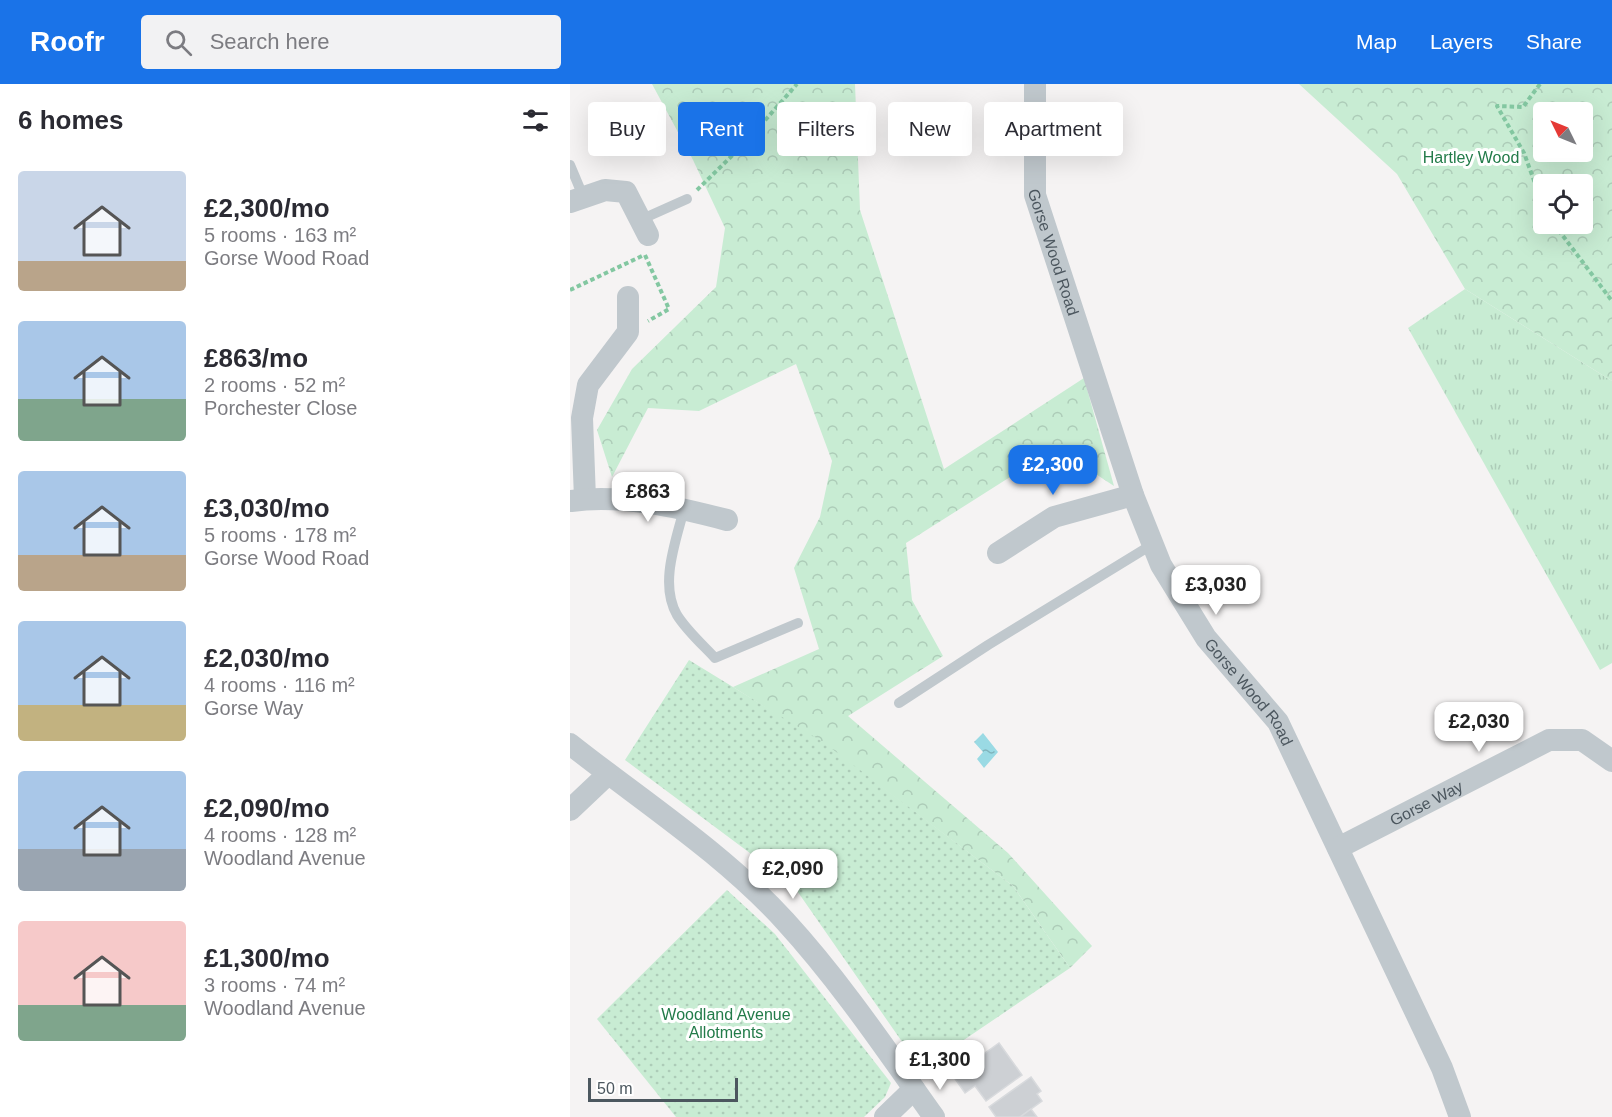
<!DOCTYPE html>
<meta charset="utf-8">
<style>
body{margin:0;font-family:Helvetica,sans-serif;background:#f2f2f3;color:#2b2b33;height:100vh;display:flex;flex-direction:column;font-size:22px;white-space:nowrap}
*{box-sizing:border-box;margin:0}
p{font-size:20px;color:#7c7c81}
.icon{flex:none;width:33px;height:33px;fill:none;stroke:currentColor;stroke-width:2;stroke-linecap:round;stroke-linejoin:round}
.map{position:relative;flex:1;overflow:hidden}
.drawer{display:flex;flex-direction:column;background:#fff;width:570px}
.drawer>*{flex:none}
.guide{position:absolute;left:18px;top:18px;width:570px;height:54px;display:flex;gap:12px}
.needle{width:39px;rotate:313deg}
.tools{position:absolute;left:963px;top:18px;display:grid;gap:12px}
.tools a{display:grid;place-items:center;width:60px;height:60px;border-radius:6px;background:#fff;box-shadow:0 6px 24px #0002;font-size:30px}
.scale{position:absolute;left:18px;bottom:15px;width:150px;box-sizing:border-box;padding-left:6px;border:3px solid #4c575f;border-top:0;font-size:16px;line-height:21px;white-space:nowrap;color:#4c575f;-webkit-text-stroke:4px #fff;paint-order:stroke}
.price{position:absolute;translate:-50% -51px;padding:0 14px;border-radius:12px;background:#fff;color:#222;font-size:20px;line-height:39px;filter:drop-shadow(0 2px 3px #0008)}
.price::after{content:'';position:absolute;left:50%;top:36px;width:18px;height:14px;margin-left:-9px;background:inherit;clip-path:polygon(0 0,100% 0,50% 100%)}
.price.selected{background:#1a73e8;color:#fff}
ul{padding:0;list-style:none}
li{display:flex;align-items:center;gap:18px;height:150px;padding:0 18px}
li span{display:grid;place-items:center;flex:none;width:168px;height:120px;border-radius:6px;color:#555}
li>.icon{margin-inline-start:auto}
span .icon{width:72px;height:72px;fill:#fffc;stroke-width:1}
li b{font-size:26px}
h2{display:flex;justify-content:space-between;align-items:center;height:72px;padding:0 18px;font-size:26px}
.pill{padding:0 21px;border-radius:6px;background:#fff;box-shadow:0 6px 24px #0002;font-size:21px;line-height:54px}
.pill.selected{background:#1a73e8;color:#fff}
header{display:flex;align-items:center;gap:36px;box-sizing:border-box;height:84px;padding:0 30px;background:#1a73e8;color:#fff}
header strong{font-size:28px}
nav{display:flex;gap:33px;margin-inline-start:auto;font-size:21px}
.search{width:420px;height:54px;background:#f2f2f3;display:flex;align-items:center;gap:15px;box-sizing:border-box;padding:0 21px;border-radius:6px;color:#7c7c81;font-size:22px}
main{display:flex;flex:1;min-height:0}
.map>svg:first-child{display:block}
</style>
<header>
<strong>Roofr</strong>
<div class="search"><svg class="icon" aria-label="search" viewBox="0 0 24 24"><circle cx="10" cy="10" r="6"/><path d="M15 15l6 6"/></svg>Search here</div>
<nav><a>Map</a><a>Layers</a><a>Share</a></nav>
</header>
<main>
<section class="drawer">
<h2>6 homes<svg class="icon" aria-label="filters" viewBox="0 0 24 24"><path d="M4 7h16M4 17h16"/><circle cx="9" cy="7" r="2"/><circle cx="15" cy="17" r="2"/></svg></h2>
<ul>
<li><span style="background:linear-gradient(#c9d6e8 75%,#b9a48a 0)"><svg class="icon" aria-label="home" viewBox="0 0 24 24"><path d="M3 11l9-7 9 7M6 9v11h12V9"/></svg></span><div><b>£2,300/mo</b><p>5 rooms · 163 m²</p><p>Gorse Wood Road</p></div></li>
<li><span style="background:linear-gradient(#a9c7e8 65%,#7fa58c 0)"><svg class="icon" aria-label="home" viewBox="0 0 24 24"><path d="M3 11l9-7 9 7M6 9v11h12V9"/></svg></span><div><b>£863/mo</b><p>2 rooms · 52 m²</p><p>Porchester Close</p></div></li>
<li><span style="background:linear-gradient(#a9c7e8 70%,#b9a48a 0)"><svg class="icon" aria-label="home" viewBox="0 0 24 24"><path d="M3 11l9-7 9 7M6 9v11h12V9"/></svg></span><div><b>£3,030/mo</b><p>5 rooms · 178 m²</p><p>Gorse Wood Road</p></div></li>
<li><span style="background:linear-gradient(#a9c7e8 70%,#c2b280 0)"><svg class="icon" aria-label="home" viewBox="0 0 24 24"><path d="M3 11l9-7 9 7M6 9v11h12V9"/></svg></span><div><b>£2,030/mo</b><p>4 rooms · 116 m²</p><p>Gorse Way</p></div></li>
<li><span style="background:linear-gradient(#a9c7e8 65%,#9aa5b1 0)"><svg class="icon" aria-label="home" viewBox="0 0 24 24"><path d="M3 11l9-7 9 7M6 9v11h12V9"/></svg></span><div><b>£2,090/mo</b><p>4 rooms · 128 m²</p><p>Woodland Avenue</p></div></li>
<li><span style="background:linear-gradient(#f6c9c9 70%,#7fa58c 0)"><svg class="icon" aria-label="home" viewBox="0 0 24 24"><path d="M3 11l9-7 9 7M6 9v11h12V9"/></svg></span><div><b>£1,300/mo</b><p>3 rooms · 74 m²</p><p>Woodland Avenue</p></div></li>
</ul>
</section>
<div class="map">
<svg width="1042" height="1033" viewBox="0 0 1042 1033">
<defs>
<pattern id="grass-tufts" width="24" height="20" patternUnits="userSpaceOnUse" patternTransform="scale(1.5)"><rect width="24" height="20" fill="#c8ecd3"/><path d="M3 7l-1-3M5 7V3M7 7l1-3M15 17l-1-3M17 17v-4M19 17l1-3" fill="none" stroke="#adccb8"/></pattern>
<pattern id="forest-crowns" width="20" height="18" patternUnits="userSpaceOnUse" patternTransform="scale(1.5)"><rect width="20" height="18" fill="#c8ecd3"/><path d="M2 6a3 3 0 1 1 6 0M12 15a3 3 0 1 1 6 0" fill="none" stroke="#adccb8"/></pattern>
<pattern id="park-dots" width="8" height="8" patternUnits="userSpaceOnUse" patternTransform="scale(1.5)"><rect width="8" height="8" fill="#c8ecd3"/><path d="M2 2h.1M6 6h.1" fill="none" stroke="#adccb8" stroke-width="1.8" stroke-linecap="round"/></pattern>
<pattern id="water-ripples" width="26" height="14" patternUnits="userSpaceOnUse" patternTransform="scale(1.5)"><rect width="26" height="14" fill="#9adae4"/><path d="M2 4q2-2 4 0t4 0M15 11q2-2 4 0t4 0" fill="none" stroke="#80b4bc"/></pattern>
</defs>
<rect width="100%" height="100%" fill="#f5f3f3"/>
<polygon fill="url(#grass-tufts)" points="895,205 1042,297 1042,579 1030,586 838,244"/>
<g fill="url(#forest-crowns)" fill-rule="evenodd">
<polygon points="82,0 285,0 290,126 374,385 514,294 544,402 486,364 336,459 342,516 373,572 278,632 438,769 522,862 500,884 443,802 261,665 163,603 249,565 224,484 250,433 262,377 226,280 129,327 78,324 42,393 27,346 62,285 146,203 155,144 123,76"/>
<path d="M729 0H1042V297L895 205 827 90ZM974 28H1012V68H974ZM974 100H1012V140H974Z"/>
</g>
<g fill="url(#park-dots)">
<polygon points="119,576 253,658 443,802 500,884 351,985 223,801 55,676"/>
<polygon points="157,806 205,850 321,999 315,1013 294,1033 106,1033 27,935"/>
</g>
<polygon fill="url(#water-ripples)" points="413,649 428,668 414,684 407,675 413,668 404,658"/>
<g fill="#cdd0d4" stroke="#d8dadd" stroke-width="1.5">
<polygon points="429,959 452,991 416,1017 405,1002 395,1009 383,992"/>
<polygon points="461,993 471,1007 467,1010 472,1017 450,1033 426,1033 419,1023"/>
<polygon points="461,1025 467,1033 450,1033"/>
</g>
<g fill="none" stroke-linecap="round" stroke-linejoin="round">
<g stroke="#83c7a1" stroke-width="4" stroke-dasharray="4.5 3" stroke-linecap="butt">
<polyline points="970,0 953,23 927,22 954,69 974,124"/>
<polyline points="127,106 176,58 227,0"/>
<polyline points="984,140 1042,217"/>
<polyline points="75,171 99,225 78,237"/>
<polyline points="0,206 72,172"/>
</g>
<g stroke="#c0c8cd" stroke-width="10">
<polyline points="0,81 13,112"/>
<polyline points="70,136 117,115"/>
<path d="M114 425C106 457 89 500 107 531 117 547 133 561 145 574L228 539"/>
<polyline points="329,619 418,561 583,460"/>
</g>
<g stroke="#c0c8cd" stroke-width="22">
<path id="s1" d="M465 0V111L563 411 591 481 636 554 708 638 872 984 890 1033"/>
<polyline points="0,118 35,106 56,108 78,151"/>
<polyline points="15,415 12,334 18,301 58,248 58,213"/>
<path d="M1 417C53 410 107 423 157 436"/>
<polyline points="428,469 484,433 563,411"/>
<path d="M0 660C72 717 153 769 215 837 270 897 317 967 364 1033"/>
<polyline points="0,726 38,690"/>
<path id="s2" d="M768 764 979 656H1012L1042 677"/>
<polyline points="315,1033 344,1005"/>
</g>
</g>
<g text-anchor="middle" stroke-width="6" stroke-linejoin="round" paint-order="stroke">
<g font-size="16" fill="#227b49" stroke="#fff">
<text x="901" y="79">Hartley Wood</text>
<text x="156" y="936">Woodland Avenue<tspan x="156" dy="18">Allotments</tspan></text>
</g>
<g font-size="16" fill="#4c575f" stroke="#fff">
<text dy="6" stroke="none"><textPath href="#s1" startOffset="171">Gorse Wood Road</textPath></text>
<text dy="6" stroke="none"><textPath href="#s1" startOffset="657">Gorse Wood Road</textPath></text>
<text dy="6" stroke="none"><textPath href="#s2" startOffset="99">Gorse Way</textPath></text>
</g>
</g>
</svg>
<div class="tools">
<a><svg class="needle" viewBox="-14 -14 28 28"><path d="M0-13l5 13h-10z" fill="#e53935"/><path d="M0 13l5-13h-10z" fill="#7c7c81"/></svg></a>
<a><svg class="icon" aria-label="locate" viewBox="0 0 24 24"><circle cx="12" cy="12" r="6"/><path d="M12 2v4M12 18v4M2 12h4M18 12h4"/></svg></a>
</div>
<div class="scale">50 m</div>
<b class="price selected" style="left:483px;top:412px">£2,300</b>
<b class="price" style="left:78px;top:439px">£863</b>
<b class="price" style="left:646px;top:532px">£3,030</b>
<b class="price" style="left:909px;top:669px">£2,030</b>
<b class="price" style="left:223px;top:816px">£2,090</b>
<b class="price" style="left:370px;top:1007px">£1,300</b>
<div class="guide">
<a class="pill">Buy</a>
<a class="pill selected">Rent</a>
<a class="pill">Filters</a>
<a class="pill">New</a>
<a class="pill">Apartment</a>
</div>
</div>
</main>
